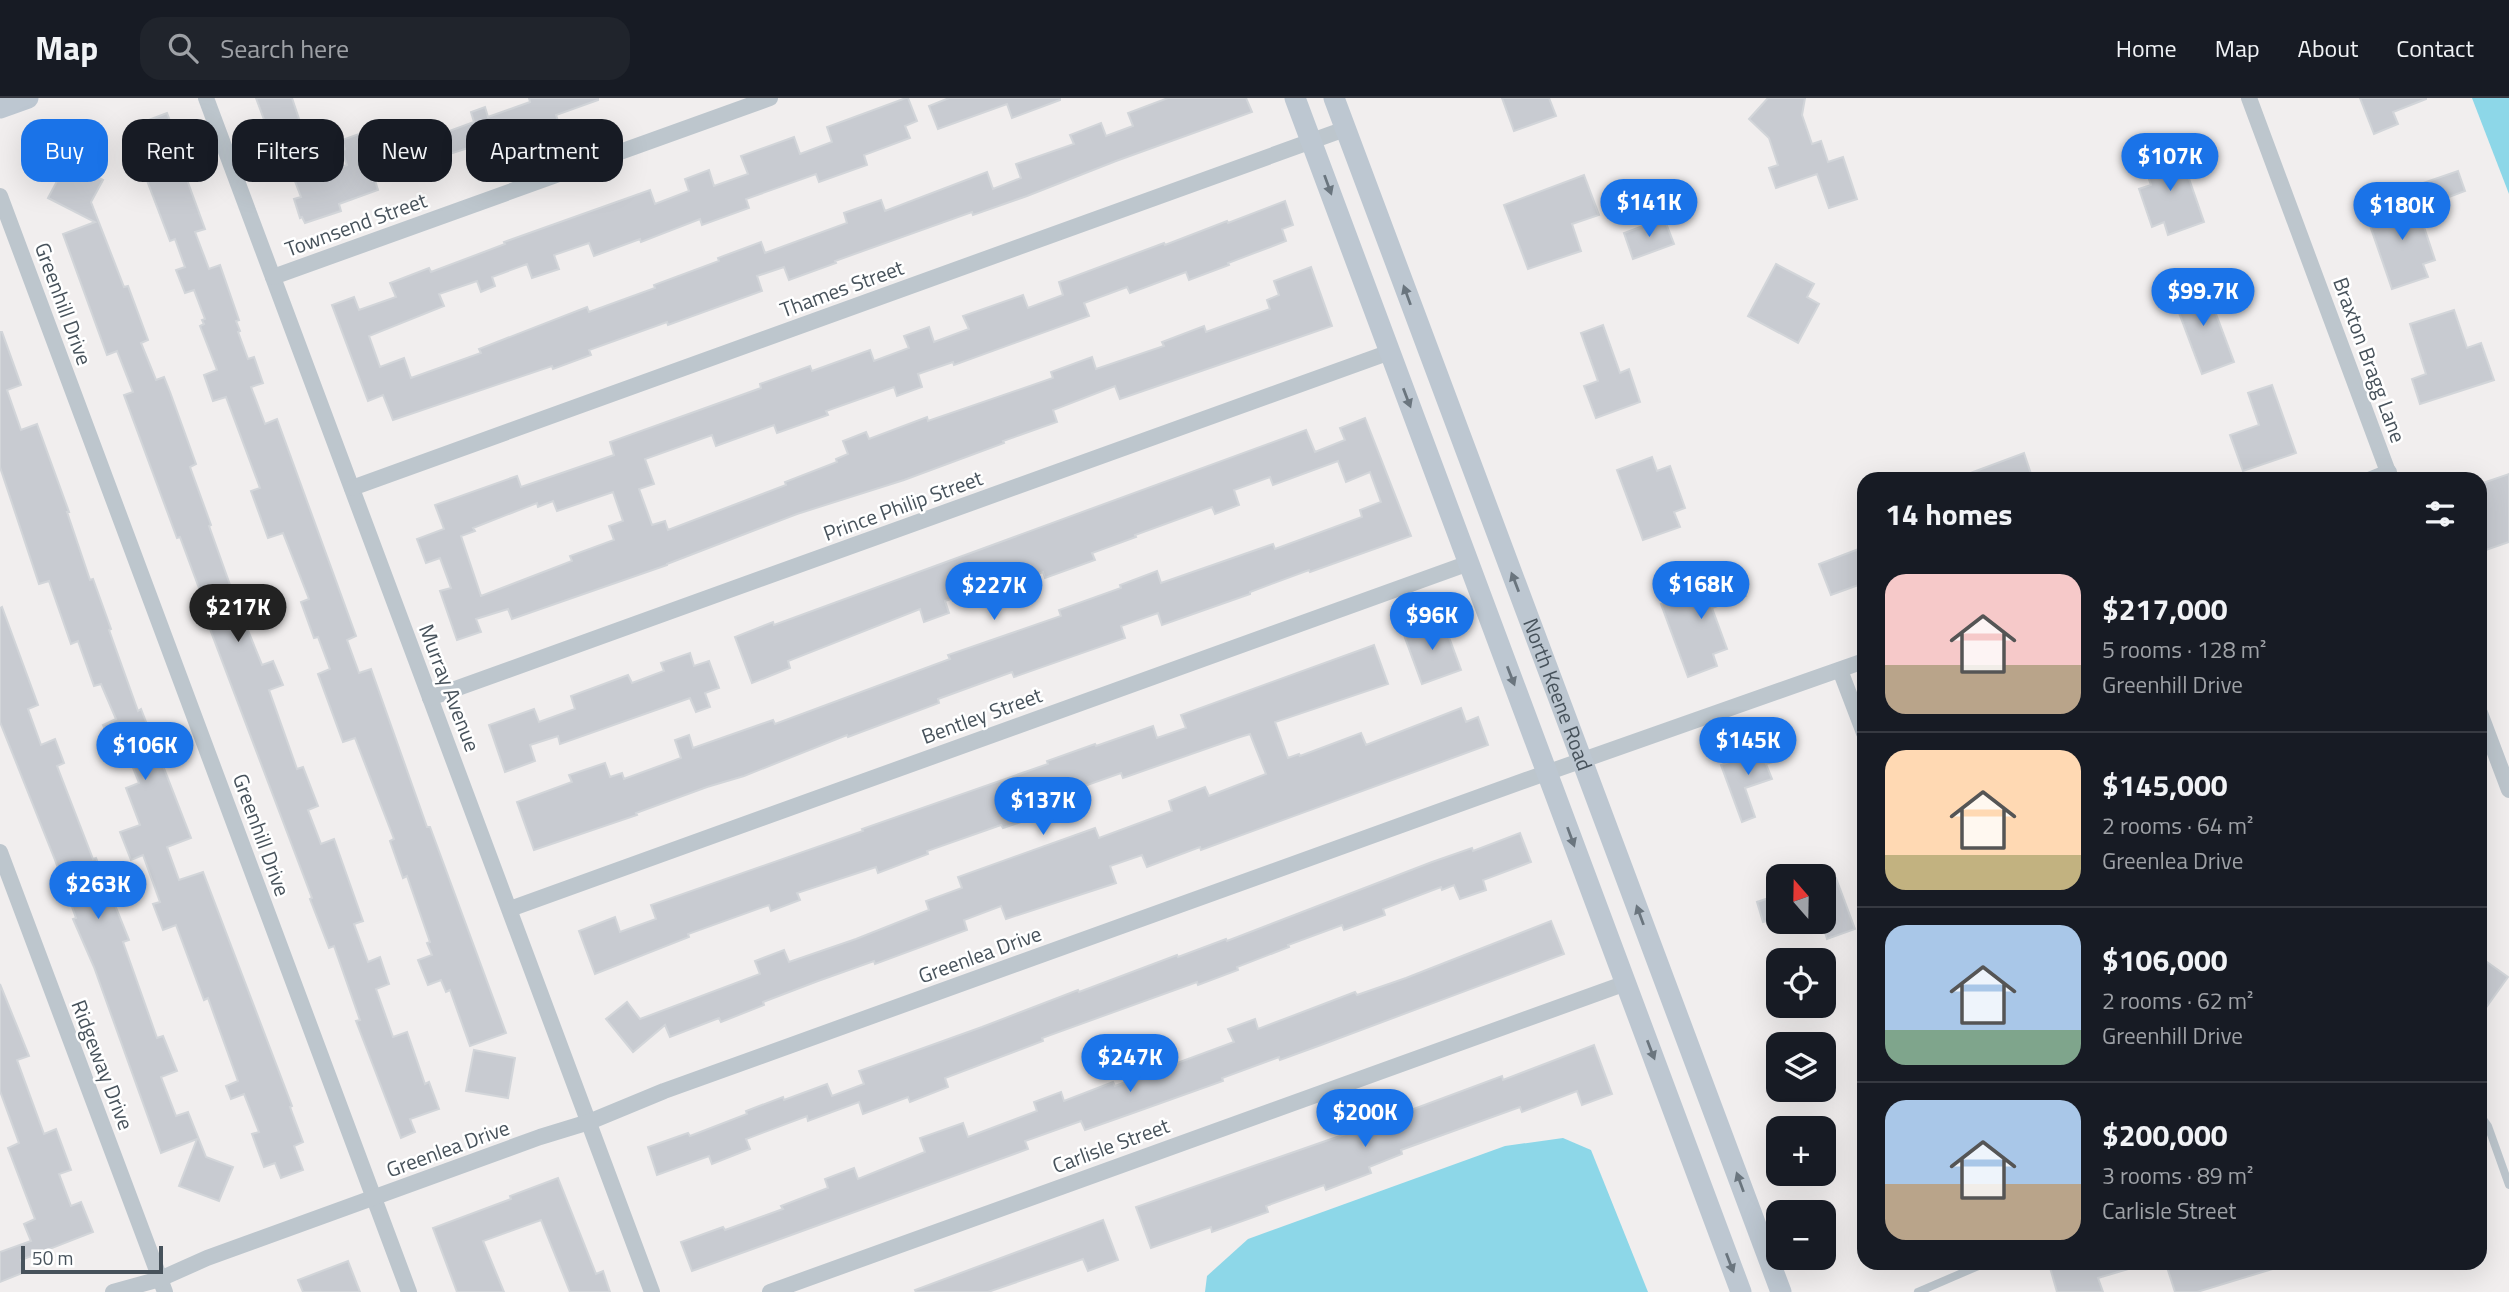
<!DOCTYPE html>
<meta charset="utf-8">
<style>
body{margin:0;font-family:"Titillium Web",sans-serif;background:#20242c;color:#f1f3f6;height:100vh;display:flex;flex-direction:column;font-size:26px;white-space:nowrap}
*{box-sizing:border-box;margin:0}
p{font-size:23px;color:#9ea1a6}
.icon{flex:none;width:38px;height:38px;fill:none;stroke:currentColor;stroke-width:2;stroke-linecap:round;stroke-linejoin:round}
.map{position:relative;flex:1;overflow:hidden}
.sheet{position:absolute;left:1857px;top:374px;width:630px;height:798px;display:flex;flex-direction:column;background:#171b24;border-radius:21px;box-shadow:0 7px 28px #0002}
.sheet>*{flex:none}
.hud{position:absolute;left:21px;top:21px;width:665px;height:63px;display:flex;gap:14px}
.needle{width:46px;rotate:340deg}
.fabs{position:absolute;left:1766px;top:766px;display:grid;gap:14px}
.fabs a{display:grid;place-items:center;width:70px;height:70px;border-radius:14px;background:#171b24;box-shadow:0 7px 28px #0002;font-size:35px}
.scale{position:absolute;left:21px;bottom:18px;width:142px;box-sizing:border-box;padding-left:7px;border:4px solid #47525b;border-top:0;font-size:19px;line-height:24px;white-space:nowrap;color:#47525b;-webkit-text-stroke:5px #fff;paint-order:stroke}
.price{position:absolute;translate:-50% -60px;padding:0 16px;border-radius:24px;background:#1a73e8;color:#fff;font-size:23px;line-height:46px;filter:drop-shadow(0 2px 4px #0008)}
.price::after{content:'';position:absolute;left:50%;top:42px;width:21px;height:16px;margin-left:-10px;background:inherit;clip-path:polygon(0 0,100% 0,50% 100%)}
.price.current{background:#222;color:#fff}
ul{padding:0;list-style:none}
li{display:flex;align-items:center;gap:21px;height:175px;padding:0 28px}
li+li{border-top:2px solid #363941}
li span{display:grid;place-items:center;flex:none;width:196px;height:140px;border-radius:21px;color:#555}
li>.icon{margin-inline-start:auto}
span .icon{width:84px;height:84px;fill:#fffc;stroke-width:1}
li b{font-size:30px}
h2{display:flex;justify-content:space-between;align-items:center;height:84px;padding:0 28px;font-size:30px}
.tag{padding:0 24px;border-radius:21px;background:#171b24;box-shadow:0 7px 28px #0002;font-size:24px;line-height:63px}
.tag.current{background:#1a73e8;color:#fff}
header{display:flex;align-items:center;gap:42px;box-sizing:border-box;height:98px;padding:0 35px;background:#171b24;border-bottom:2px solid #363941}
header strong{font-size:33px}
nav{display:flex;gap:38px;margin-inline-start:auto;font-size:24px}
.search{width:490px;height:63px;background:#20242c;display:flex;align-items:center;gap:18px;box-sizing:border-box;padding:0 24px;border-radius:21px;color:#9ea1a6;font-size:26px}
.map>svg:first-child{display:block}
</style>
<header>
<strong>Map</strong>
<div class="search"><svg class="icon" aria-label="search" viewBox="0 0 24 24"><circle cx="10" cy="10" r="6"/><path d="M15 15l6 6"/></svg>Search here</div>
<nav><a>Home</a><a>Map</a><a>About</a><a>Contact</a></nav>
</header>
<div class="map">
<svg width="2509" height="1194" viewBox="0 0 2509 1194">
<rect width="100%" height="100%" fill="#f1eeee"/>
<g fill="#8dd7e8">
<polygon points="2472,0 2509,0 2509,96"/>
<polygon points="1563,1040 1591,1052 1648,1194 1205,1194 1207,1178 1248,1141 1505,1048"/>
</g>
<g fill="#c8cbd1" stroke="#d2d5d9" stroke-width="2" fill-rule="evenodd">
<polygon points="256,0 292,0 300,24 269,35"/>
<polygon points="529,0 598,0 598,2 556,17 559,26 533,36 531,30 488,45 490,51 474,57 471,49 437,60 441,69 415,78 410,66 374,79 378,92 339,106 341,113 305,125 302,119 300,120 294,101 301,99 290,70 314,61 319,76 347,67 342,53 345,51 342,42 359,36 362,45 366,43 369,51 421,31 425,42 474,24 471,14 485,9 488,19 530,4"/>
<polygon points="906,0 908,0 917,23 905,28 910,40 864,57 867,67 819,84 816,76 746,101 749,110 702,127 700,121 641,144 640,141 594,158 589,145 554,157 559,171 532,180 527,166 492,179 495,188 481,194 477,183 439,196 444,208 369,238 380,269 404,260 411,280 481,255 479,251 587,209 589,214 655,190 654,187 719,163 718,160 761,144 765,155 847,125 844,115 881,102 885,113 987,74 993,91 1021,80 1016,66 1074,46 1070,37 1101,25 1106,38 1133,28 1128,15 1168,0 1246,0 1252,14 1116,63 1027,98 973,117 972,114 835,163 836,165 789,182 784,169 757,178 762,193 668,227 667,224 589,252 591,257 553,271 552,268 393,322 383,297 368,303 332,207 354,199 359,212 396,199 390,185 429,170 431,174 505,146 504,144 650,92 655,106 689,93 685,81 709,72 714,88 748,76 741,58 794,39 800,56 832,44 827,29"/>
<polygon points="949,0 1060,0 1060,2 1012,20 1007,6 938,31 929,8"/>
<polygon points="1502,0 1549,0 1556,18 1514,33"/>
<polygon points="1768,0 1805,0 1802,17 1812,46 1821,43 1828,64 1843,59 1857,101 1829,110 1817,76 1776,90 1769,70 1778,67 1769,40 1749,21"/>
<polygon points="2360,0 2426,0 2426,1 2393,14 2398,26 2374,36"/>
<polygon points="167,15 187,67 182,68 205,131 195,134 209,171 220,167 239,222 236,223 240,233 238,234 248,261 254,259 263,285 251,289 265,326 277,321 356,538 347,542 359,575 371,571 427,729 430,729 506,935 470,948 450,892 446,894 441,882 428,887 418,862 432,857 427,845 430,844 407,778 403,780 390,743 394,741 355,640 343,644 318,576 330,571 318,539 314,540 301,504 309,501 283,435 268,440 251,393 260,390 226,299 213,303 204,277 217,272 200,228 204,226 202,222 205,221 194,192 185,195 176,172 185,169 175,141 170,143 127,30"/>
<polygon points="2178,49 2204,124 2168,137 2164,124 2152,129 2139,91 2151,87 2142,62"/>
<polygon points="74,51 97,63 91,76 103,82 91,104 124,189 128,188 148,242 141,245 156,282 164,279 170,294 196,366 190,369 211,427 209,428 234,498 262,567 273,563 283,587 269,592 297,671 303,669 318,708 308,712 321,746 334,741 363,823 354,826 368,864 380,859 389,886 376,891 393,939 407,934 425,986 429,984 439,1011 410,1021 415,1034 401,1040 356,923 360,922 334,848 329,850 310,801 312,800 202,510 206,509 180,439 177,440 124,297 133,294 117,253 107,257 63,136 95,124 48,100"/>
<polygon points="2458,73 2465,93 2428,107 2420,86"/>
<polygon points="1584,77 1599,117 1572,126 1581,153 1528,171 1504,107"/>
<polygon points="2414,99 2435,162 2423,166 2428,179 2392,191 2366,116"/>
<path d="M1285 103 1293 127 1282 131 1286 143 1228 165 1229 167 1189 182 1186 174 1130 195 1127 189 1084 205 1089 218 954 267 953 264 918 276 922 289 897 298 894 289 826 313 828 317 777 335 774 327 716 348 712 337 645 361 654 386 639 391 652 427 665 423 668 432 786 387 785 384 837 364 836 361 848 356 843 343 866 334 869 341 927 319 928 323 1053 280 1051 274 1092 259 1096 271 1164 248 1162 244 1204 228 1206 234 1270 211 1267 202 1279 197 1274 183 1311 169 1332 228 1120 301 1115 288 1053 312 1057 324 1003 343 1004 345 904 382 797 416 667 466V467L512 521 508 511 476 521 481 534 457 542 440 493 451 490 440 460 426 465 417 441 444 431 435 407 517 378 521 389 614 357 610 344 761 290 760 286 810 268 812 273 870 252 874 263 909 250 904 238 929 229 934 244 969 231 963 218 1023 197 1028 210 1063 197 1059 184 1164 145 1165 147 1227 123 1228 125ZM613 394 623 423 609 428 614 442 570 458 572 463 481 498 461 438 475 433 473 430 537 405 538 409 553 403 557 413Z"/>
<polygon points="1664,120 1674,146 1633,161 1624,135"/>
<polygon points="1776,166 1814,186 1807,199 1819,206 1798,245 1748,218"/>
<polygon points="2204,184 2234,264 2202,276 2172,196"/>
<polygon points="2454,212 2467,250 2481,245 2494,282 2420,306 2412,281 2426,276 2410,226"/>
<polygon points="1603,227 1620,275 1629,271 1640,304 1596,320 1584,288 1598,283 1581,235"/>
<polygon points="0,234 2,234 21,287 7,292 21,332 37,326 69,414 67,414 90,482 93,481 111,531 109,532 138,613 141,611 191,740 167,749 179,782 203,774 292,1008 290,1009 303,1044 294,1048 303,1072 281,1080 275,1065 264,1069 252,1036 259,1034 244,996 231,1001 226,988 238,983 208,900 204,902 176,827 163,832 153,806 160,804 143,757 131,762 120,734 140,727 126,690 139,685 128,657 117,661 103,627 116,621 101,586 94,588 78,543 71,546 49,483 39,486 0,369"/>
<polygon points="2272,287 2296,355 2243,373 2230,337 2259,327 2248,295"/>
<polygon points="1365,320 1411,438 1310,474 1309,472 1250,494 1250,496 1162,527 1158,515 1121,528 1125,540 1014,579 1012,574 938,601 939,605 848,639 847,637 744,678 707,689 636,715 637,717 534,752 517,704 572,684 569,677 605,665 610,679 622,675 624,681 681,660 675,642 689,637 693,650 773,622 775,626 950,561 948,557 1061,518 1059,512 1121,490 1120,487 1157,473 1161,485 1273,446 1275,451 1362,419 1360,412 1381,404 1370,374 1346,384 1338,363 1273,387 1270,379 1234,392 1239,407 1215,416 1212,409 1135,437 1136,439 1092,455 1095,462 1045,480 1043,474 984,496 982,490 945,503 949,515 924,524 920,511 788,563 790,570 752,585 735,539 773,524 774,527 1306,332 1315,354 1345,342 1340,330"/>
<polygon points="2024,355 2033,382 1957,382 1957,380"/>
<polygon points="1652,359 1657,373 1670,368 1685,410 1674,414 1680,429 1643,442 1617,372"/>
<polygon points="2509,376 2509,444 2486,452 2480,433 2480,386"/>
<polygon points="1864,449 1864,485 1831,497 1819,466"/>
<polygon points="1736,472 1746,498 1712,510 1727,551 1713,556 1717,568 1688,579 1661,506 1706,489 1704,483"/>
<polygon points="2,509 38,607 28,611 41,647 55,641 64,665 57,668 93,761 96,760 129,842 123,844 157,940 163,938 177,973 161,979 176,1018 188,1014 206,1059 233,1069 219,1103 179,1088 197,1041 161,1055 94,869 73,821 76,820 55,762 0,624 0,510"/>
<polygon points="1443,523 1461,572 1422,586 1404,537"/>
<polygon points="1374,547 1388,586 1275,624 1288,660 1299,656 1300,658 1361,635 1366,647 1461,610 1466,624 1478,619 1488,647 1201,752 1200,749 1147,769 1142,757 1110,768 1116,785 1006,821 1001,808 964,822 967,832 875,866 874,863 818,883 763,904 764,907 721,924 719,920 670,939 665,927 633,954 606,921 627,904 640,921 760,876 755,863 784,852 789,864 856,841 929,812 926,803 962,790 958,779 1095,730 1099,740 1172,713 1169,703 1205,689 1209,698 1266,676 1250,636 1237,640 1123,680 1121,675 1059,697 1058,695 1022,707 1027,722 1003,730 1001,727 927,753 928,756 878,775 876,769 797,795 800,802 771,813 769,807 688,836 689,839 595,876 579,833 615,819 620,834 656,821 651,807 863,733 862,731 1048,666 1047,663 1095,646 1096,648 1153,628 1157,640 1186,630 1181,617"/>
<polygon points="690,555 694,568 709,563 719,590 705,595 710,609 696,614 690,600 560,646 558,638 530,647 535,663 505,674 489,627 534,611 539,624 575,611 571,598 628,577 632,585 664,573 661,565"/>
<polygon points="1775,647 1780,662 1766,666 1772,681 1745,690 1755,719 1742,724 1721,667"/>
<polygon points="1520,735 1531,764 1483,782 1486,792 1460,801 1454,787 1442,792 1441,789 1383,811 1385,817 1344,832 1342,827 1288,847 1289,849 1237,869 1238,872 1198,887 1197,884 1042,940 1043,943 945,980 948,989 910,1004 908,999 863,1016 859,1004 808,1023 807,1018 746,1041 750,1051 712,1066 709,1058 657,1077 648,1049 688,1035 690,1038 747,1016 746,1013 783,999 784,1002 827,986 832,998 864,986 859,973 982,929 1078,892 1079,894 1177,857 1178,859 1226,841 1227,843 1432,764 1472,750 1473,753"/>
<polygon points="1836,780 1855,831 1827,841 1824,831 1824,784"/>
<polygon points="1778,797 1778,820 1763,824 1757,804"/>
<polygon points="1551,823 1564,856 1321,947 1280,962 1279,959 1222,980 1223,983 1133,1015 1085,1032 1081,1023 1025,1043 1028,1051 692,1173 681,1144 723,1129 725,1132 783,1111 781,1108 828,1090 825,1081 854,1070 858,1081 925,1054 920,1040 963,1025 968,1039 1037,1013 1034,1004 1061,994 1064,1003 1113,984 1115,988 1234,944 1228,931 1255,921 1258,931 1355,894 1357,897 1406,880"/>
<polygon points="2480,859 2508,879 2480,918"/>
<polygon points="0,886 29,958 17,962 44,1036 56,1031 71,1072 59,1076 71,1108 81,1104 93,1134 21,1162 25,1174 0,1184 0,1154 31,1143 24,1126 35,1121 8,1050 19,1045 0,993"/>
<polygon points="1594,947 1612,996 1582,1007 1577,993 1522,1014 1520,1009 1401,1052 1402,1056 1369,1069 1371,1075 1326,1092 1324,1087 1266,1108 1268,1114 1212,1134 1211,1129 1151,1150 1136,1109 1360,1031 1502,978 1503,982"/>
<polygon points="474,952 515,960 508,1000 466,993"/>
<polygon points="558,1080 596,1176 603,1173 610,1194 570,1194 541,1122 483,1143 504,1194 457,1194 433,1130 511,1101 510,1098"/>
<polygon points="1103,1122 1118,1162 1088,1173 1083,1161 988,1194 916,1194 915,1192"/>
<polygon points="348,1163 360,1194 303,1194 298,1182"/>
<polygon points="2049,1166 2134,1166 2135,1169 2098,1180 2103,1194 2057,1194"/>
<polygon points="2166,1166 2278,1166 2279,1169 2197,1194 2175,1194"/>
</g>
<g fill="none" stroke-linecap="round" stroke-linejoin="round">
<g stroke="#bdc6cd" stroke-width="8">
<polyline points="2480,1017 2488,1028 2509,1087"/>
<polyline points="1918,1194 1983,1166"/>
</g>
<g stroke="#bdc6cd" stroke-width="16">
<polyline points="206,0 652,1194"/>
<polyline points="2249,0 2391,382"/>
<polyline points="0,98 409,1194"/>
<polyline points="273,179 770,0"/>
<polyline points="2369,382 2389,374"/>
<polyline points="352,390 1345,31"/>
<polyline points="1840,572 1864,635"/>
<polyline points="430,600 1390,254"/>
<polyline points="2480,615 2509,692"/>
<polyline points="0,754 165,1194"/>
<polyline points="510,811 1469,465"/>
<polyline points="113,1194 160,1181 207,1160 540,1039 589,1024 664,993 1529,681 1864,563"/>
<polyline points="770,1194 1626,885"/>
</g>
<g stroke="#bdc7d1" stroke-width="21">
<polyline points="1295,0 1741,1194"/>
<path id="s1" d="M1334 0 1781 1194"/>
<polyline points="0,10 28,0"/>
</g>
</g>
<defs><path id="oneway-solid" d="M-6-.8H1V-3.2L6.5 0L1 3.2V.8H-6Z" transform="scale(1.75)"/></defs>
<g fill="#6a757e">
<use href="#oneway-solid" transform="translate(1328 87) rotate(70)"/>
<use href="#oneway-solid" transform="translate(1407 197) rotate(-110)"/>
<use href="#oneway-solid" transform="translate(1407 300) rotate(69)"/>
<use href="#oneway-solid" transform="translate(1515 484) rotate(-111)"/>
<use href="#oneway-solid" transform="translate(1511 578) rotate(69)"/>
<use href="#oneway-solid" transform="translate(1571 739) rotate(70)"/>
<use href="#oneway-solid" transform="translate(1640 817) rotate(-110)"/>
<use href="#oneway-solid" transform="translate(1651 952) rotate(69)"/>
<use href="#oneway-solid" transform="translate(1740 1084) rotate(-110)"/>
<use href="#oneway-solid" transform="translate(1730 1165) rotate(69)"/>
</g>
<g text-anchor="middle" stroke-width="5" stroke-linejoin="round" paint-order="stroke">
<g font-size="21" fill="#47525b" stroke="#fff">
<text transform="translate(356 127) rotate(-20)" y="7">Townsend Street</text>
<text transform="translate(842 191) rotate(-20)" y="7">Thames Street</text>
<text transform="translate(63 206) rotate(70)" y="7">Greenhill Drive</text>
<text transform="translate(2369 262) rotate(70)" y="7">Braxton Bragg Lane</text>
<text transform="translate(903 408) rotate(-20)" y="7">Prince Philip Street</text>
<text transform="translate(449 590) rotate(69)" y="7">Murray Avenue</text>
<text dy="7" stroke="none"><textPath href="#s1" startOffset="637">North Keene Road</textPath></text>
<text transform="translate(982 618) rotate(-20)" y="7">Bentley Street</text>
<text transform="translate(261 737) rotate(70)" y="7">Greenhill Drive</text>
<text transform="translate(980 857) rotate(-20)" y="7">Greenlea Drive</text>
<text transform="translate(102 967) rotate(69)" y="7">Ridgeway Drive</text>
<text transform="translate(1111 1048) rotate(-20)" y="7">Carlisle Street</text>
<text transform="translate(448 1051) rotate(-20)" y="7">Greenlea Drive</text>
</g>
</g>
</svg>
<div class="fabs">
<a><svg class="needle" viewBox="-14 -14 28 28"><path d="M0-13l5 13h-10z" fill="#e53935"/><path d="M0 13l5-13h-10z" fill="#9ea1a6"/></svg></a>
<a><svg class="icon" aria-label="locate" viewBox="0 0 24 24"><circle cx="12" cy="12" r="6"/><path d="M12 2v4M12 18v4M2 12h4M18 12h4"/></svg></a>
<a><svg class="icon" aria-label="layers" viewBox="0 0 24 24"><path d="M12 4l9 5-9 5-9-5zM3 14l9 5 9-5"/></svg></a>
<a>+</a>
<a>−</a>
</div>
<div class="scale">50 m</div>
<b class="price" style="left:2170px;top:95px">$107K</b>
<b class="price" style="left:1649px;top:141px">$141K</b>
<b class="price" style="left:2402px;top:144px">$180K</b>
<b class="price" style="left:2203px;top:230px">$99.7K</b>
<b class="price" style="left:1701px;top:523px">$168K</b>
<b class="price" style="left:994px;top:524px">$227K</b>
<b class="price current" style="left:238px;top:546px">$217K</b>
<b class="price" style="left:1432px;top:554px">$96K</b>
<b class="price" style="left:1748px;top:679px">$145K</b>
<b class="price" style="left:145px;top:684px">$106K</b>
<b class="price" style="left:1043px;top:739px">$137K</b>
<b class="price" style="left:98px;top:823px">$263K</b>
<b class="price" style="left:1130px;top:996px">$247K</b>
<b class="price" style="left:1365px;top:1051px">$200K</b>
<div class="hud">
<a class="tag current">Buy</a>
<a class="tag">Rent</a>
<a class="tag">Filters</a>
<a class="tag">New</a>
<a class="tag">Apartment</a>
</div>
<section class="sheet">
<h2>14 homes<svg class="icon" aria-label="filters" viewBox="0 0 24 24"><path d="M4 7h16M4 17h16"/><circle cx="9" cy="7" r="2"/><circle cx="15" cy="17" r="2"/></svg></h2>
<ul>
<li><span style="background:linear-gradient(#f6c9c9 65%,#b9a48a 0)"><svg class="icon" aria-label="home" viewBox="0 0 24 24"><path d="M3 11l9-7 9 7M6 9v11h12V9"/></svg></span><div><b>$217,000</b><p>5 rooms · 128 m²</p><p>Greenhill Drive</p></div></li>
<li><span style="background:linear-gradient(#ffd9b3 75%,#c2b280 0)"><svg class="icon" aria-label="home" viewBox="0 0 24 24"><path d="M3 11l9-7 9 7M6 9v11h12V9"/></svg></span><div><b>$145,000</b><p>2 rooms · 64 m²</p><p>Greenlea Drive</p></div></li>
<li><span style="background:linear-gradient(#a9c7e8 75%,#7fa58c 0)"><svg class="icon" aria-label="home" viewBox="0 0 24 24"><path d="M3 11l9-7 9 7M6 9v11h12V9"/></svg></span><div><b>$106,000</b><p>2 rooms · 62 m²</p><p>Greenhill Drive</p></div></li>
<li><span style="background:linear-gradient(#a9c7e8 60%,#b9a48a 0)"><svg class="icon" aria-label="home" viewBox="0 0 24 24"><path d="M3 11l9-7 9 7M6 9v11h12V9"/></svg></span><div><b>$200,000</b><p>3 rooms · 89 m²</p><p>Carlisle Street</p></div></li>
</ul>
</section>
</div>
